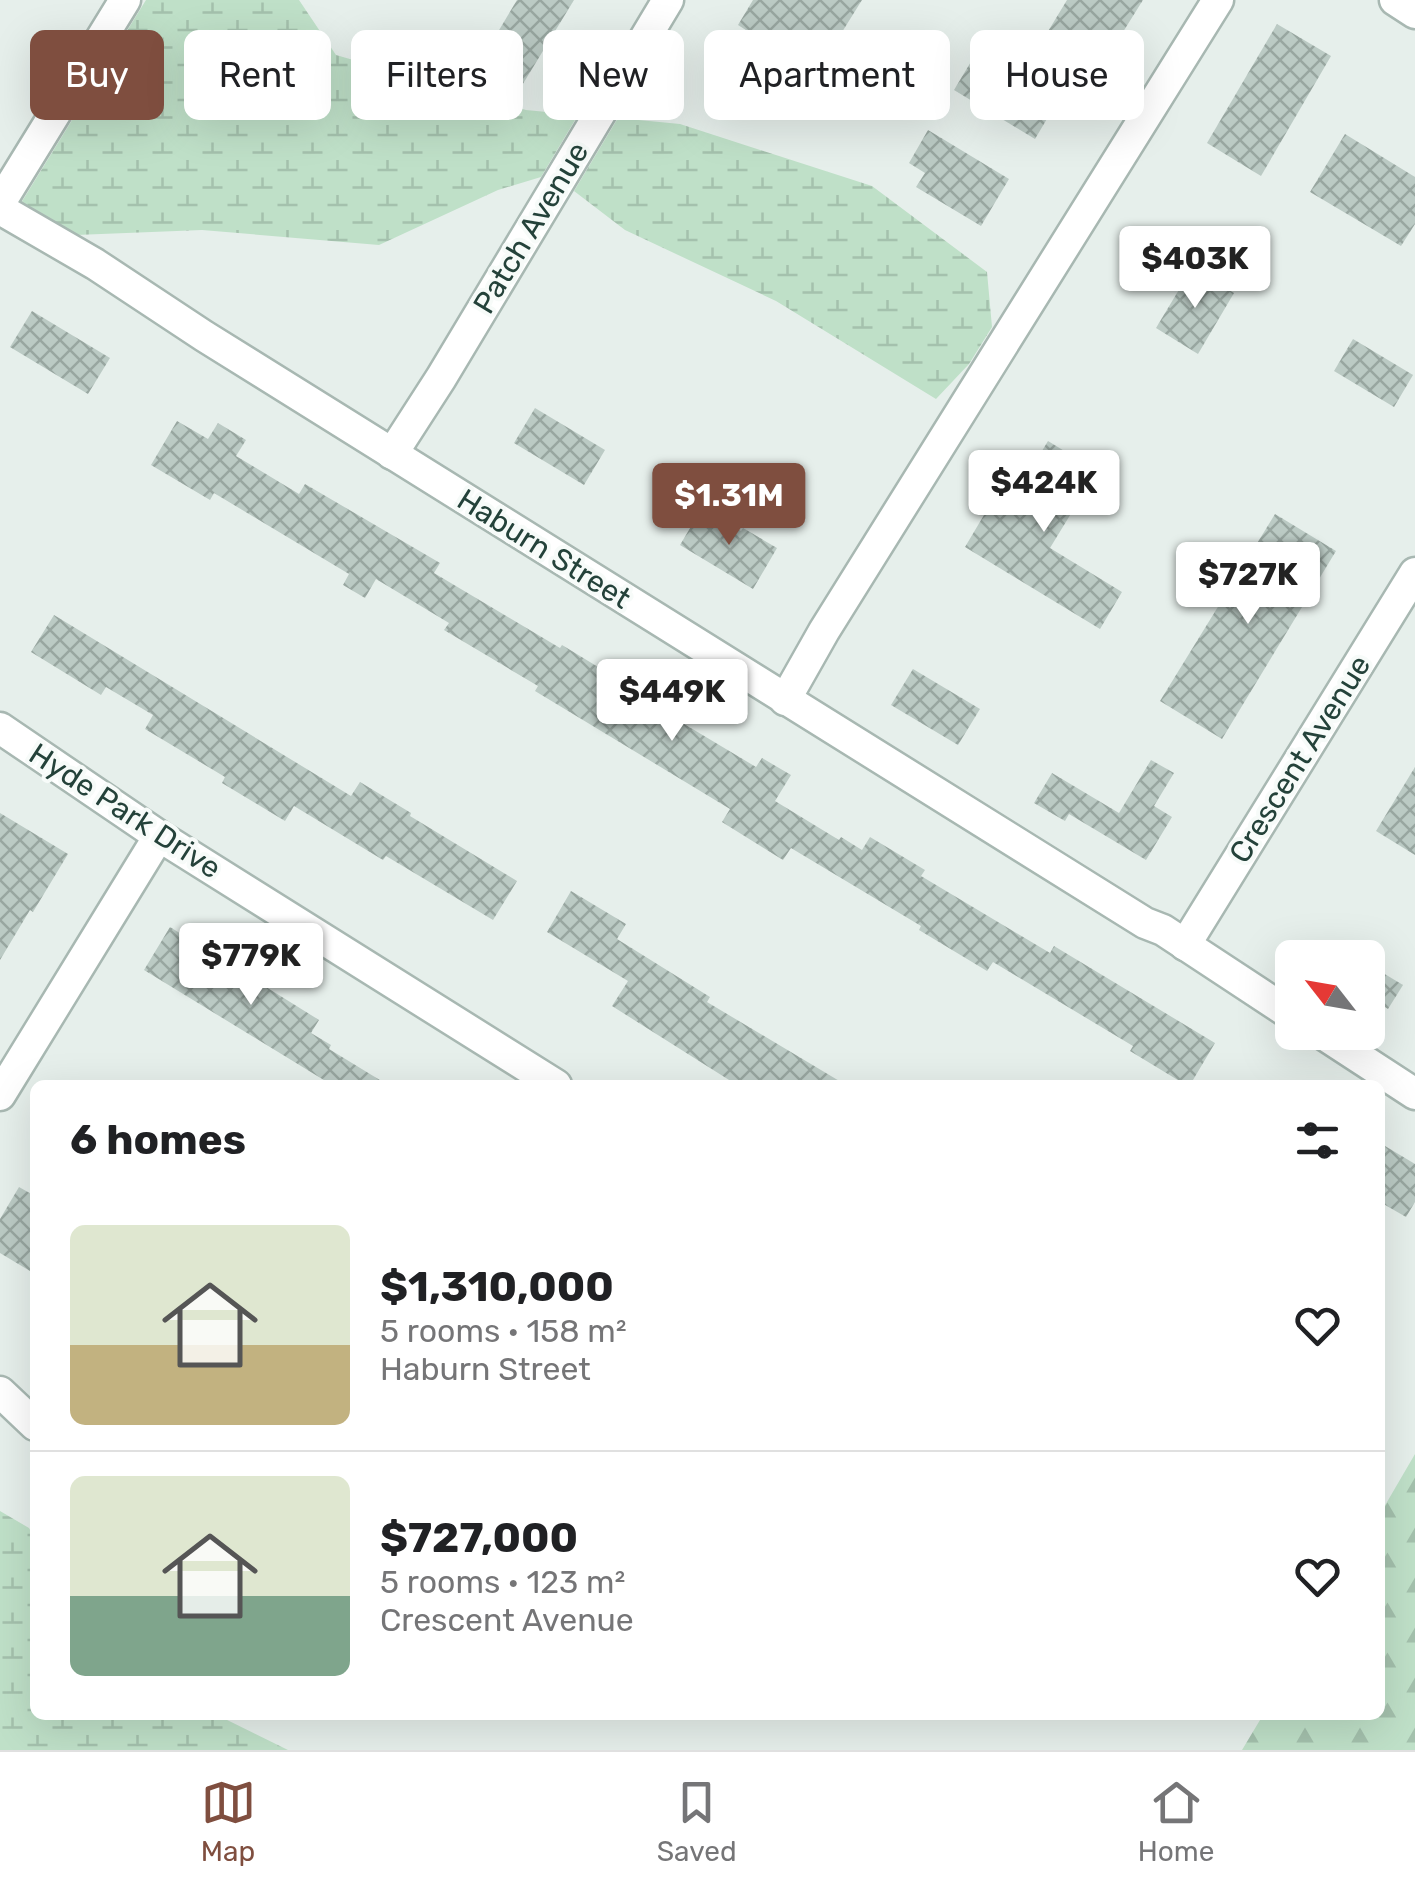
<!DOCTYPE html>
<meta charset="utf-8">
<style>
body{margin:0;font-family:Rubik,sans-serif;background:#f2f2f2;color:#202124;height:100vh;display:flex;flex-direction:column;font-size:38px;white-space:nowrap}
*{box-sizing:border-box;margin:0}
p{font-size:32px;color:#757577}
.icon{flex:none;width:55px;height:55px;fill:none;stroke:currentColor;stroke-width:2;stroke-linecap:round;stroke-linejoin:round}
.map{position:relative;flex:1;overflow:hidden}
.details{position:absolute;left:30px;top:1080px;width:1355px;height:640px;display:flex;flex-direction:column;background:#fff;border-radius:15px;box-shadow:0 10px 40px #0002}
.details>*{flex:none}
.banner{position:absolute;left:30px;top:30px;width:1355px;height:90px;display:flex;gap:20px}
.needle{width:65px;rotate:301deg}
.buttons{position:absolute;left:1275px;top:940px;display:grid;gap:20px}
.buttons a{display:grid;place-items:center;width:110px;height:110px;border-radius:15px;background:#fff;box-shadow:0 10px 40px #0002;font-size:50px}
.price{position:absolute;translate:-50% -85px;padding:0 22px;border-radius:10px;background:#fff;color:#222;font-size:32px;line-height:65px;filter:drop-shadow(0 2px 5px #0008)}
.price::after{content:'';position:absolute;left:50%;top:60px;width:30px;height:22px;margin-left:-15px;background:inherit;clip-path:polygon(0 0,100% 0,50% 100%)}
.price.active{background:#7f4e3f;color:#fff}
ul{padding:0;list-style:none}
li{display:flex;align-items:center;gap:30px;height:250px;padding:0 40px}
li+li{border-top:2px solid #e0e0e0}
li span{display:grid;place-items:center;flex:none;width:280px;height:200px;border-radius:15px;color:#555}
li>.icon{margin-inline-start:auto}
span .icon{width:120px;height:120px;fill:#fffc;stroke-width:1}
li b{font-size:42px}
h2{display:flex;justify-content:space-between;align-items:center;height:120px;padding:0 40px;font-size:42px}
.tag{padding:0 35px;border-radius:15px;background:#fff;box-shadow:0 10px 40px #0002;font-size:35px;line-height:90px}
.tag.active{background:#7f4e3f;color:#fff}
.tabs{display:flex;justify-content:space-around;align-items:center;height:140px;border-top:2px solid #e0e0e0;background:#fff;font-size:28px;color:#757577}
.tabs a{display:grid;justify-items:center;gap:5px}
.tabs .active{color:#7f4e3f}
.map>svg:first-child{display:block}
</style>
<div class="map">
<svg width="1415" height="1750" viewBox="0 0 1415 1750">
<defs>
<pattern id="forest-firs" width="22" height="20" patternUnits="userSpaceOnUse" patternTransform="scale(2.5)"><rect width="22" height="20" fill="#bfe0c8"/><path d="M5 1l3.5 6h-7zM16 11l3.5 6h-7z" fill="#a4c1ad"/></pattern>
<pattern id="wetland-marsh" width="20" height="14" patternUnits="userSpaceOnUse" patternTransform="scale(2.5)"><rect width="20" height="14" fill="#bfe0c8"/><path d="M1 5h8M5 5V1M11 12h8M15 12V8" fill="none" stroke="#a4c1ad"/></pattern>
<pattern id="building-cross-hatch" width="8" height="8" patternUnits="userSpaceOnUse" patternTransform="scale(2.5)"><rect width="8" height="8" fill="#bbcac4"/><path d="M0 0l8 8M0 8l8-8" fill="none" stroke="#98a6a0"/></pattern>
</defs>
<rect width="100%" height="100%" fill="#e6efeb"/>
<polygon fill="url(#forest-firs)" points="1415,1454 1415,1750 1242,1750 1263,1715 1380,1715 1380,1514"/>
<g fill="url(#wetland-marsh)">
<polygon points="146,0 299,0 336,55 526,110 578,115 541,177 498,190 379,245 202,230 76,235 21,203"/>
<polygon points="618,118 680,124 872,186 987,272 992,327 969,364 936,399 776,301 625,230 574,191"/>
<polygon points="0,1511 29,1528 35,1539 35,1715 217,1715 288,1750 0,1750"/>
</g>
<g fill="url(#building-cross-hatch)">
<polygon points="517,0 574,0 521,87 480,62"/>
<polygon points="753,0 862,0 804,93 751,61 755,54 741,46 749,32 738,25"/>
<polygon points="1067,0 1143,0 1096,75 1079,65 1035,139 954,90 981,45 1024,71"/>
<polygon points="1277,24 1331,56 1261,176 1207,143"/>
<polygon points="928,130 1009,179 981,226 916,187 925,173 909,163"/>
<polygon points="1345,134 1415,177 1415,224 1401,246 1310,192"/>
<polygon points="1192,268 1234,293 1198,354 1156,328"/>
<polygon points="32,311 110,358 88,394 10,347"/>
<polygon points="1353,339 1413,375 1394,407 1334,371"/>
<polygon points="535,408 605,450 584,485 514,443"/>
<polygon points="177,421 208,439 218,423 246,440 236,456 299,494 305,484 440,563 434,573 560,648 562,645 621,681 619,685 756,767 762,758 791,775 775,801 839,840 841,837 862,850 870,837 925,870 921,876 1050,953 1054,946 1215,1043 1190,1085 1186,1085 1130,1051 1133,1046 993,962 987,971 919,930 921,926 791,848 783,860 722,822 730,809 535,691 538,686 444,630 449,623 376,579 365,598 343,585 349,574 214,493 210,500 151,465"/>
<polygon points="1048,441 1097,471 1050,548 1122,592 1100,629 965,547 987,510 990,512 1017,467 1028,474"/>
<polygon points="702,508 741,531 743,528 777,548 753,589 680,545"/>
<polygon points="1275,514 1336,551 1222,739 1160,701"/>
<polygon points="54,615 351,796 360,782 411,813 410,816 517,881 493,920 386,856 383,860 294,806 285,821 222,783 225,777 145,729 153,715 106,687 101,695 31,652"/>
<polygon points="913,669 980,709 958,745 891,705"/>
<polygon points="1151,760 1174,773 1154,806 1172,817 1146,860 1069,814 1065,821 1034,803 1052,773 1119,813"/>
<polygon points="1415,767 1415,855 1376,831"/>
<polygon points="0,813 68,854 33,912 30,910 0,960"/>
<polygon points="571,891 626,924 617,939 710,997 707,1002 846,1085 737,1085 612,1006 628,981 547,932"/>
<polygon points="170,927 319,1020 311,1033 331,1045 329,1049 388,1085 332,1085 144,970"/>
<polygon points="1368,964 1403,985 1388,1009 1368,997"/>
<polygon points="1380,1143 1415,1164 1415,1202 1406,1217 1380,1202"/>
<polygon points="19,1187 35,1196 35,1274 0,1253 0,1219"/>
</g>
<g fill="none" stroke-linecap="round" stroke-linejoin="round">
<defs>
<g id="minor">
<polyline points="0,209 95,264 204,336 1145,923 1163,930 1292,1015"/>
<polyline points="392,454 441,378 668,0"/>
<polyline points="785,700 824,631 1218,0"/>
<polyline points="0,728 159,836 556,1085"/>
<polyline points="1185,945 1415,573"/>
<polyline points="1320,1032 1415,1094"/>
<polyline points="0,1095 159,836"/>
<polyline points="0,1392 35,1425"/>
</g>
<g id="tertiary">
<polyline points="1395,0 1415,13"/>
<polyline points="0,203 125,0"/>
</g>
</defs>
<use href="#minor" stroke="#a8b8b2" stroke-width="35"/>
<use href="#tertiary" stroke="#a8b8b2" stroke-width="35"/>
<use href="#minor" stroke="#fff" stroke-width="30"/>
<use href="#tertiary" stroke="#fff" stroke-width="30"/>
</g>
<g text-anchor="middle" stroke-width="8" stroke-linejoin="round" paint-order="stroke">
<g font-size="30" fill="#24423a" stroke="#f7fbf9">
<text transform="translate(531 228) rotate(-59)" y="10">Patch Avenue</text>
<text transform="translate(544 549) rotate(32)" y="10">Haburn Street</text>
<text transform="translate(1300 759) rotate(-58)" y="10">Crescent Avenue</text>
<text transform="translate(125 811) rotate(33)" y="10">Hyde Park Drive</text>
</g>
</g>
</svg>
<div class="buttons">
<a><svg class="needle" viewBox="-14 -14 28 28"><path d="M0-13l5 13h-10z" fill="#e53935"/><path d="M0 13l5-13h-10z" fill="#757577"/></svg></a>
</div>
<b class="price" style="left:1195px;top:311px">$403K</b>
<b class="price" style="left:1044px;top:535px">$424K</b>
<b class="price active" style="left:729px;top:548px">$1.31M</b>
<b class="price" style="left:1248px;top:627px">$727K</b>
<b class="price" style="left:672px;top:744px">$449K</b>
<b class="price" style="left:251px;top:1008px">$779K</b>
<div class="banner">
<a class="tag active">Buy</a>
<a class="tag">Rent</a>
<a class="tag">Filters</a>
<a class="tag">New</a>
<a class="tag">Apartment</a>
<a class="tag">House</a>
</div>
<section class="details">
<h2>6 homes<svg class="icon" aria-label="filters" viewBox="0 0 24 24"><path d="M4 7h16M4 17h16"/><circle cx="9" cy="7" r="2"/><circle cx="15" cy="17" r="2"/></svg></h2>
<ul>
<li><span style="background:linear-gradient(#dfe7d0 60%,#c2b280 0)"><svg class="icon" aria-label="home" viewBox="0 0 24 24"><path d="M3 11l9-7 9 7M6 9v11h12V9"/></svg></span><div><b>$1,310,000</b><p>5 rooms · 158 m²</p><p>Haburn Street</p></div><svg class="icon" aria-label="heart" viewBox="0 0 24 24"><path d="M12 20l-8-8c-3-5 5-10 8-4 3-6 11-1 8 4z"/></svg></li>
<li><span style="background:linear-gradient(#dfe7d0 60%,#7fa58c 0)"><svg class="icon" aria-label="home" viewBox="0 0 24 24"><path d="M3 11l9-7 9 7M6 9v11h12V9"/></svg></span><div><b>$727,000</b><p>5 rooms · 123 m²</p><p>Crescent Avenue</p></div><svg class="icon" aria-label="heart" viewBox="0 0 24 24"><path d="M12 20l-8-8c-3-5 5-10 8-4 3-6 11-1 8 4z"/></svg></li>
</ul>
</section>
</div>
<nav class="tabs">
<a class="active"><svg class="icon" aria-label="map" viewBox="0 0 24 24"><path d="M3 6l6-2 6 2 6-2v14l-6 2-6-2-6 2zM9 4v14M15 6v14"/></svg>Map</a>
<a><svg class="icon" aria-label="saved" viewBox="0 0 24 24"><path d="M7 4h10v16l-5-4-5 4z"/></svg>Saved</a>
<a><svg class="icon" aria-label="home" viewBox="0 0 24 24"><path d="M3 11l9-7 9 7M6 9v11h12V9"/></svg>Home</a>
</nav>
